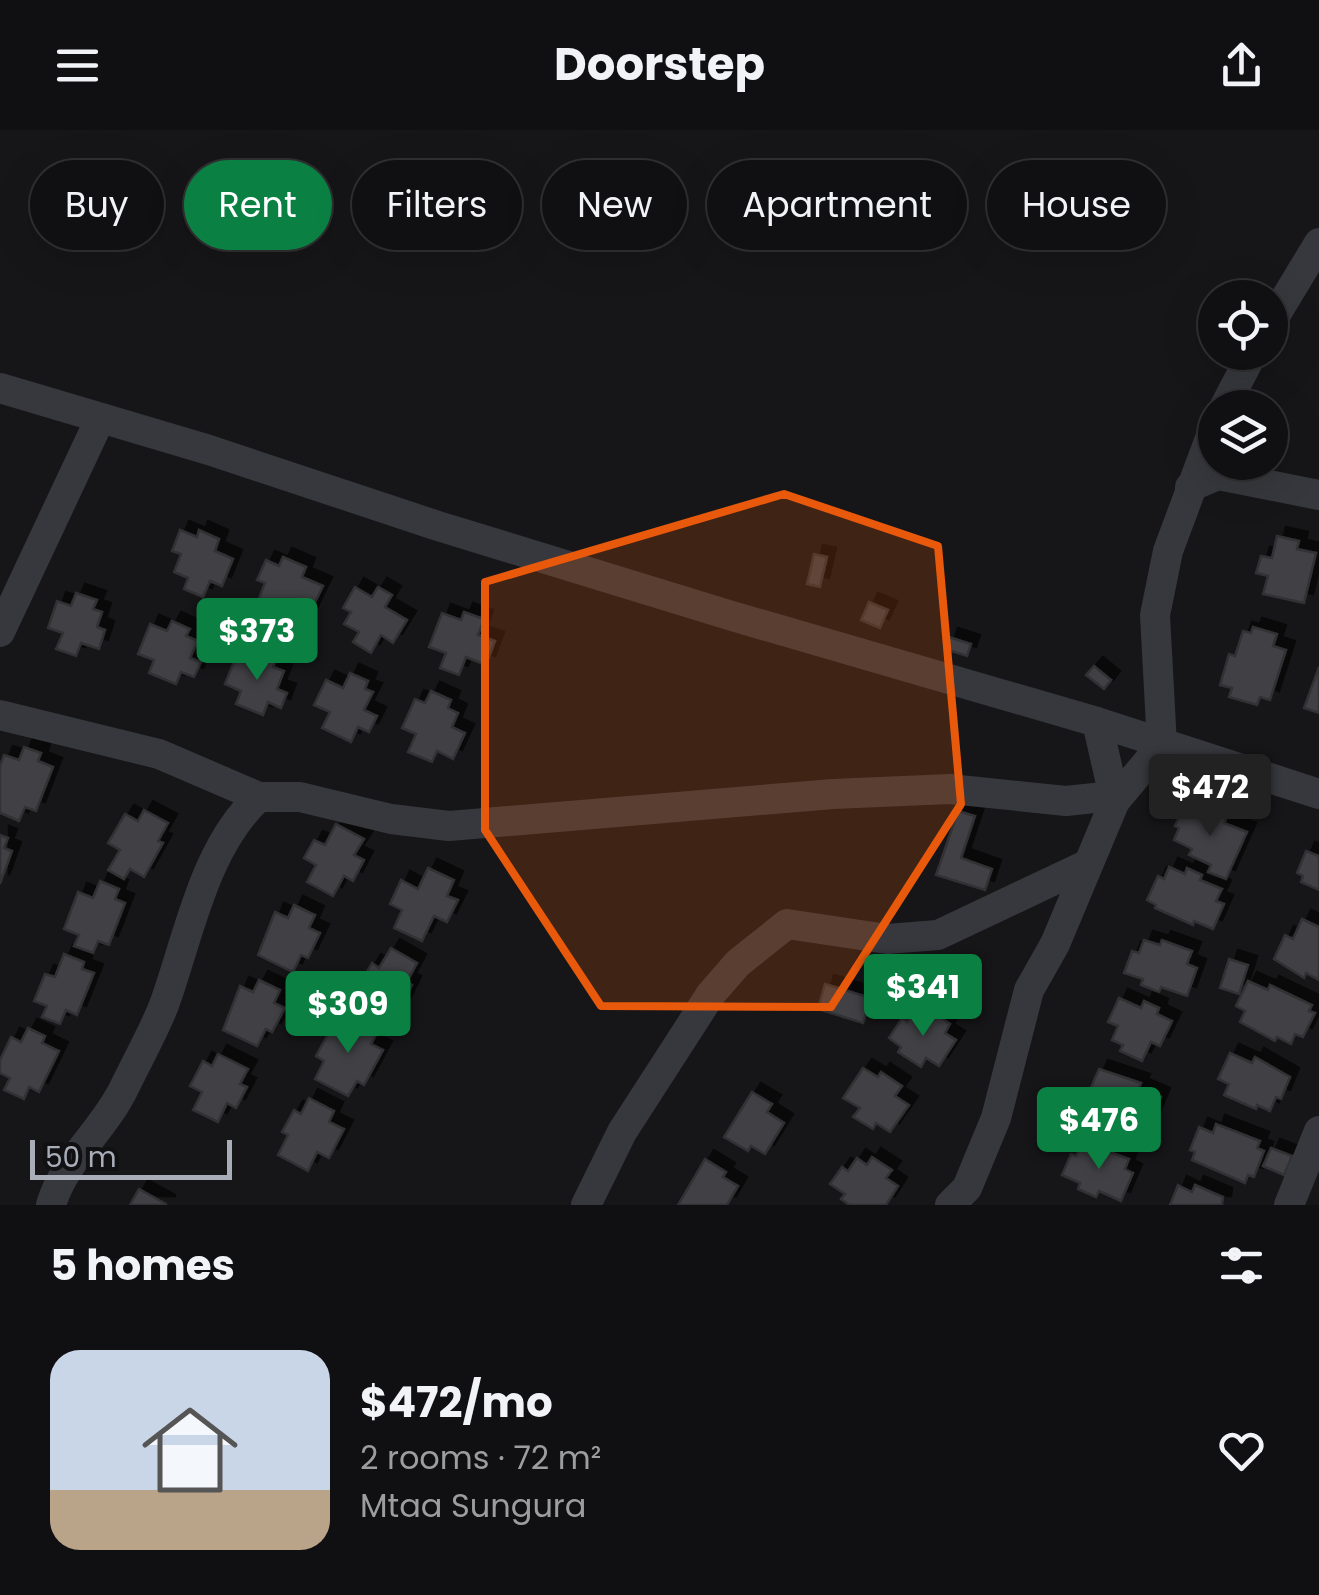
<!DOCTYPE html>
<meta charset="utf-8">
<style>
body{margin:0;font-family:Poppins,sans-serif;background:#1e1e20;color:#f1f3f6;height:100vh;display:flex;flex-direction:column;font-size:38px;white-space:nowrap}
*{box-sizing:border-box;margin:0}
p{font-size:32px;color:#9c9d9f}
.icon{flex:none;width:55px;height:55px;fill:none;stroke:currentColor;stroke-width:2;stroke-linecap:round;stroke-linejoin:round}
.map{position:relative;height:1075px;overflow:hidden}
.details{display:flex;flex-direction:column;background:#101012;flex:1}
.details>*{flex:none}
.guide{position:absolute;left:30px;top:30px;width:1260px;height:90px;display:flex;gap:20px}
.buttons{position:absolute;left:1198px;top:150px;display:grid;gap:20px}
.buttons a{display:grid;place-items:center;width:90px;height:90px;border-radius:50%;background:#101012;box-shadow:0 10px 40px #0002,0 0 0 2px #303032;font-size:50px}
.scale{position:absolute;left:30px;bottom:25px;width:202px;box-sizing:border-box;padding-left:10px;border:5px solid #a8adb8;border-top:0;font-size:28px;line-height:35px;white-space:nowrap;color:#a8adb8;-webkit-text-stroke:8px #111113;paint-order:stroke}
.price{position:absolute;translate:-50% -85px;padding:0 22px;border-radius:10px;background:#0b8043;color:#fff;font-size:32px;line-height:65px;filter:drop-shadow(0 2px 5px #0008)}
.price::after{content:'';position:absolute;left:50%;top:60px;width:30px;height:22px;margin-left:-15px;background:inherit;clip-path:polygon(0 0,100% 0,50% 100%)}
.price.current{background:#222;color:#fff}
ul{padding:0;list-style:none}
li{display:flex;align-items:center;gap:30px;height:250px;padding:0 50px}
li span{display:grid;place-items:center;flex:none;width:280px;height:200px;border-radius:30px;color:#555}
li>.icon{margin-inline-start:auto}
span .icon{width:120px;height:120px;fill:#fffc;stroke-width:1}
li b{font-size:42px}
h2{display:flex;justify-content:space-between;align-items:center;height:120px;padding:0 50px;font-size:42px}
.pill{padding:0 35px;border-radius:45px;background:#101012;box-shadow:0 10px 40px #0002,0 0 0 2px #303032;font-size:35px;line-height:90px}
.pill.current{background:#0b8043;color:#fff}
header{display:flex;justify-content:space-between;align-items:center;height:130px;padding:0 50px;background:#101012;font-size:45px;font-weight:700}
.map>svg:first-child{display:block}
</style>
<header><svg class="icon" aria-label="menu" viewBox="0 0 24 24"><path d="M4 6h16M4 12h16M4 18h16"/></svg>Doorstep<svg class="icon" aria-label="share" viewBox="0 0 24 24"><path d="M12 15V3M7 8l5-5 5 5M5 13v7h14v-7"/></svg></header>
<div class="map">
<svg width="1319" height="1075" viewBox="0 0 1319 1075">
<defs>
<filter id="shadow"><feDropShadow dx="9" dy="-9" stdDeviation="0" flood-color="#0009"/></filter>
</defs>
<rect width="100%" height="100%" fill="#161618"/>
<g fill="#404145" stroke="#303034" stroke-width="2.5" filter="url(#shadow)">
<polygon points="180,400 197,407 199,400 219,409 215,421 233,429 222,456 210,451 203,467 184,459 188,448 174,442 181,424 172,421"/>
<polygon points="1277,406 1299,411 1297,419 1316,423 1304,473 1263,464 1268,446 1256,443 1261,426 1272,428"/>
<polygon points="814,424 827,427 820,457 807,454"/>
<polygon points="283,427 306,437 302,447 323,456 308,487 297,483 293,496 263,483 268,472 259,468 265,453 257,450 266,430 279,436"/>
<polygon points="355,457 372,467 378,457 392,465 385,477 407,490 393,513 381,505 371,523 353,512 359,502 344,494 351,482 343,478"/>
<polygon points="76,463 97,470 93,479 102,482 97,497 105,500 99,519 81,513 76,526 56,519 63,503 48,498 57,471 71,476"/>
<polygon points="869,472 888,480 880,498 861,490"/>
<polygon points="464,482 484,489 478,505 495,511 486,535 466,527 459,545 440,538 446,523 429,517 442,483 461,490"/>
<polygon points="172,491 190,499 186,506 198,511 190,528 201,532 194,547 181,542 176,554 149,543 154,530 138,524 150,494 167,501"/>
<polygon points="1253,497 1277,504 1273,516 1286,520 1270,570 1260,567 1257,575 1229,567 1232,558 1220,555 1229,524 1235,526 1243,501 1251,503"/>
<polygon points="949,507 971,514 967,526 945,519"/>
<polygon points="258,522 276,529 273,537 284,541 277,559 287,563 281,578 268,572 263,585 236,574 241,561 225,554 237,524 254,531"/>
<polygon points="1094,536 1111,550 1104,559 1086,545"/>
<polygon points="1319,537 1319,583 1304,578"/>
<polygon points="350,543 368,551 365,559 373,562 364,580 377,586 369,602 358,597 351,612 322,598 330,582 314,575 326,550 343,558"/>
<polygon points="431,561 451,570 448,578 458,583 452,597 465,603 453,629 437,621 432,632 408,622 416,604 402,598 415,569 425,573"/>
<polygon points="24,617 41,623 38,631 53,637 36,681 25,677 19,691 0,683 0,636 4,625 19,630"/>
<polygon points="1184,676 1206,685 1208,679 1227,687 1224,693 1247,702 1226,749 1208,742 1211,735 1189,725 1192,719 1174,710 1179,698 1175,696"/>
<polygon points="144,680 168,693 158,711 163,713 144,747 130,739 124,749 108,740 120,720 108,713 125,684 138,691"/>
<polygon points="958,681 975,686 961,728 992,739 985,760 936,745"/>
<polygon points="336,694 364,709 354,725 364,730 353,751 344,746 333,766 307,752 316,735 304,728 314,710 325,715"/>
<polygon points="0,705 8,708 4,718 12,721 0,754"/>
<polygon points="1306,721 1319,726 1319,760 1301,752 1303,746 1297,743"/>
<polygon points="1169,737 1185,744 1187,738 1202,745 1200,750 1222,759 1216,771 1224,774 1213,799 1194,791 1193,795 1155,778 1156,775 1147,770 1158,746 1164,749"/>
<polygon points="428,738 454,750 447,766 458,770 447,792 434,786 422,811 394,798 402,780 390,774 401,750 418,759"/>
<polygon points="100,751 119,759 115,769 125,773 109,815 98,811 93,823 74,816 79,805 64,799 78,762 93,768"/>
<polygon points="294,775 315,785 309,798 320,803 308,828 301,825 293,842 258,825 275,782 288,788"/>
<polygon points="1302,789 1319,797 1319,850 1306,843 1304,848 1274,829 1285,805 1293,809"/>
<polygon points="1144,810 1160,815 1162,810 1192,821 1187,834 1197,838 1187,866 1161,857 1159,862 1141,855 1143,849 1124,843 1132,821 1139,823"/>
<polygon points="391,818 417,833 407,852 412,855 402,876 395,873 388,885 353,865 372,833 379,838"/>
<polygon points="64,824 84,832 82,839 94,843 77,885 66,880 60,894 42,887 47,876 34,871 45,844 55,847"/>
<polygon points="1229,829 1248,835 1239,864 1220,858"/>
<polygon points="259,850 280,860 274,873 285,878 272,902 266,899 257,916 223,900 240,856 253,862"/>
<polygon points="1248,851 1268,860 1270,855 1312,875 1309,881 1315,883 1303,907 1295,904 1291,914 1277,907 1275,911 1240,892 1245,881 1236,876"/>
<polygon points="825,854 871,868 863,893 818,879"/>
<polygon points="1119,868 1141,878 1144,871 1159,878 1157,884 1172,891 1160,916 1151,912 1142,931 1120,921 1123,915 1112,910 1118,896 1108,892"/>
<polygon points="914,881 926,889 931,881 950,894 945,903 956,910 939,936 926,928 921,937 898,922 901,917 889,908 902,888 907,892"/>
<polygon points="349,886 378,901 371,914 383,920 364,955 357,951 348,966 315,949 324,931 316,926 333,895 342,900"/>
<polygon points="28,898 45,906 42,913 59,921 39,962 29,957 24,969 4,960 10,948 0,943 0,930 11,907 21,912"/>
<polygon points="1230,923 1252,933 1255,927 1290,947 1281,969 1276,967 1270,981 1257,975 1256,979 1224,965 1229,954 1218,949"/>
<polygon points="218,924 248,939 240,954 247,957 236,978 227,973 218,992 193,980 202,962 190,956 203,931 212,936"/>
<polygon points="863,938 878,947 881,942 902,956 895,966 909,975 890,1002 876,993 873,999 853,987 860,978 843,968"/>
<polygon points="1099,939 1141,953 1139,958 1161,967 1147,1000 1132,993 1130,999 1102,987 1104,982 1084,973"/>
<polygon points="752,962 772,974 767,982 784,993 765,1024 751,1016 748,1021 724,1007"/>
<polygon points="309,968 334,981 329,992 344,999 329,1028 317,1022 308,1041 278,1025 288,1005 282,1002 294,980 301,984"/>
<polygon points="1216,994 1260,1011 1257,1018 1264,1021 1254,1047 1248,1045 1245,1053 1192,1030 1195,1022 1190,1020 1199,997 1213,1003"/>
<polygon points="1082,1012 1129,1029 1125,1039 1133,1043 1121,1071 1099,1061 1096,1067 1078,1059 1080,1053 1062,1045 1071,1024 1076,1026"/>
<polygon points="1271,1018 1292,1026 1284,1045 1263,1036"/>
<polygon points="872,1027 892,1040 886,1048 898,1056 886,1075 849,1075 841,1069 845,1064 830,1054 842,1037 848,1041 857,1028 867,1035"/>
<polygon points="705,1029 726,1042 723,1047 738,1056 727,1075 678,1075"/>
<polygon points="1178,1055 1192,1062 1195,1055 1223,1067 1222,1075 1170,1075"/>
<polygon points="139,1059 166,1074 166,1075 130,1075"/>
</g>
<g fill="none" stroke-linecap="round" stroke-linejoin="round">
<g stroke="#37383d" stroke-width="30">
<polyline points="1270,194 1319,113"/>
<polyline points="0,258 209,320 438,396 732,486 1097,592 1319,664"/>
<polyline points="1224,278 1253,222"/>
<polyline points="1190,357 1218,345 1319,365"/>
<polyline points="0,502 100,289"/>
<polyline points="0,585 159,624 259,667 300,667 391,689 449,696 833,664 950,659 1066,671 1113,666"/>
<polyline points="1097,592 1115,671"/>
<path d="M51 1075C64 1030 104 1000 124 958 137 931 153 903 164 875 189 806 204 717 259 667"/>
<polyline points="586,1075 622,1002 711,864 738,833 787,794 887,809 938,805 1086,735"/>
<polyline points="950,1075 967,1058 996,988 1029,860 1055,814 1115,671 1162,615 1155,485 1168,421 1215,295"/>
<polyline points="1289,1075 1319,1001"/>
</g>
</g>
<path fill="#e8590c" fill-opacity="0.2" stroke="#e8590c" stroke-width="8" stroke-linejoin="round" d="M784 364 938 416 961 674 831 877 601 876 485 700V452Z"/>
</svg>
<div class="buttons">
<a><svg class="icon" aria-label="locate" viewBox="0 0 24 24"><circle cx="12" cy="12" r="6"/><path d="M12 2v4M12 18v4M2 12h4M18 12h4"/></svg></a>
<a><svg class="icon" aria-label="layers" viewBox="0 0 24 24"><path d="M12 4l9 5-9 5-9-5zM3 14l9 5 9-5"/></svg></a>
</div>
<div class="scale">50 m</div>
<b class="price" style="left:257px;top:553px">$373</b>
<b class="price current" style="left:1210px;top:709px">$472</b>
<b class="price" style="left:923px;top:909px">$341</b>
<b class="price" style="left:348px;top:926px">$309</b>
<b class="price" style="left:1099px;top:1042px">$476</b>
<div class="guide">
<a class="pill">Buy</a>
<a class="pill current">Rent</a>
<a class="pill">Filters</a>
<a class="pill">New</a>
<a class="pill">Apartment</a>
<a class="pill">House</a>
</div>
</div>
<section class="details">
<h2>5 homes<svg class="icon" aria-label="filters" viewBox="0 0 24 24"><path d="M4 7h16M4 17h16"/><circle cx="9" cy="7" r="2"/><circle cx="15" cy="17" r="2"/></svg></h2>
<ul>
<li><span style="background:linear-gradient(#c9d6e8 70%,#b9a48a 0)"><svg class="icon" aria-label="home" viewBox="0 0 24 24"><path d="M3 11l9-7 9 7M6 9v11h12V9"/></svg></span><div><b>$472/mo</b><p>2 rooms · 72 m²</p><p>Mtaa Sungura</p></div><svg class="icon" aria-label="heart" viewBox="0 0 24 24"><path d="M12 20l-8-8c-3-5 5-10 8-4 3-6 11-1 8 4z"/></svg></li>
</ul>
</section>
